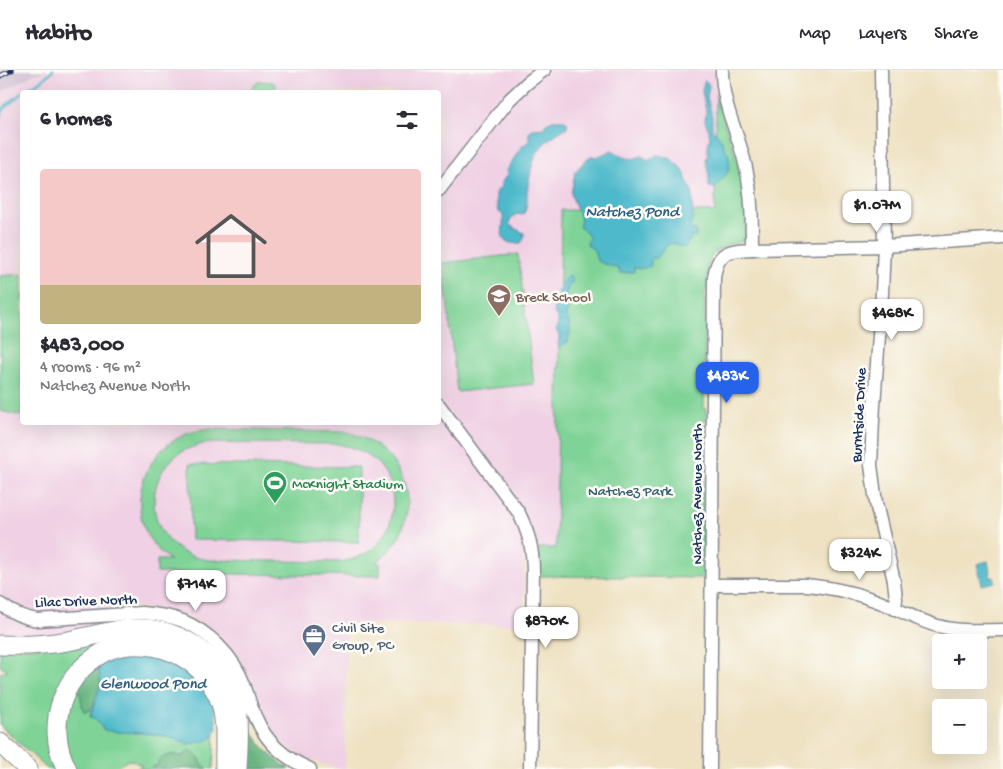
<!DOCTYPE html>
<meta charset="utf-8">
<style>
body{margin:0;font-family:"Gochi Hand",sans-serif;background:#f2f2f3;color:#2b2b33;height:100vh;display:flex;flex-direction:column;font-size:19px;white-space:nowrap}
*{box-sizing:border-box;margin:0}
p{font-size:16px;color:#7c7c81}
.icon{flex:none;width:28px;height:28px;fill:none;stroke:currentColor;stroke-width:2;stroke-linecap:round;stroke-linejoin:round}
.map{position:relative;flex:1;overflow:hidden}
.panel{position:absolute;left:20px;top:20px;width:421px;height:335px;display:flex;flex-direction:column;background:#fff;border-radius:5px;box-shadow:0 5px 20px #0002}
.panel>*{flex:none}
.controls{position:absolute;left:932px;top:564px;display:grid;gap:10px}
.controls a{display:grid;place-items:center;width:55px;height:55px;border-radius:5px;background:#fff;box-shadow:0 5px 20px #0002;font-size:25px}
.price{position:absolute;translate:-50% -42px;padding:0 11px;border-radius:10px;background:#fff;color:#222;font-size:16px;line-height:32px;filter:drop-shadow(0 1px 2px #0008)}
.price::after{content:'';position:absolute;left:50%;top:30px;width:15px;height:11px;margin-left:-8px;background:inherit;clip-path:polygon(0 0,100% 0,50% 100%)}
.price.on{background:#2563eb;color:#fff}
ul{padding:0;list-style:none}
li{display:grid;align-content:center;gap:10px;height:265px;padding:0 20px}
li span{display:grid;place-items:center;height:155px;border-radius:5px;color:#555}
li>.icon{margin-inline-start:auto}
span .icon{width:90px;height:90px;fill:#fffc;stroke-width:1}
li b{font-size:21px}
h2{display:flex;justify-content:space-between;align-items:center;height:60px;padding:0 20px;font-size:21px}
header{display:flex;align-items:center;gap:30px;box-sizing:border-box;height:70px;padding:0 25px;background:#fff;border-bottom:1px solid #e1e1e2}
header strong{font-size:24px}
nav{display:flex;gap:28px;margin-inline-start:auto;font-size:18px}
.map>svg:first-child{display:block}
</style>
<header>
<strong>Habito</strong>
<nav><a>Map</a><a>Layers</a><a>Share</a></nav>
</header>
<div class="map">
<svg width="1003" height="699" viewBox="0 0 1003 699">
<rect width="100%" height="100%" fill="#fdfcf7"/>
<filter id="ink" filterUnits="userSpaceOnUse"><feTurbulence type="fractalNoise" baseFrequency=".02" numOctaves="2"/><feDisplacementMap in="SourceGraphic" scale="10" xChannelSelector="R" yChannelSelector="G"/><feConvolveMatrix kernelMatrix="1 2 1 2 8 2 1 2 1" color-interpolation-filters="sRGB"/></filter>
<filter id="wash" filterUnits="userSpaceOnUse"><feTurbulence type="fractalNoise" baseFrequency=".0096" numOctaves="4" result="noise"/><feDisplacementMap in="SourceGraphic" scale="20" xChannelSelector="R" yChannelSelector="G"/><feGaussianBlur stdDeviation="1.12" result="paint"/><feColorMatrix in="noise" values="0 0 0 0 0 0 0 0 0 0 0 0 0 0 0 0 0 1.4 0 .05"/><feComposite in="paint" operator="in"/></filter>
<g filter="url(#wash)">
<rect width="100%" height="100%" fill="#efe2c3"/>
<path fill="#f0d0e4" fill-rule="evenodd" d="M47 0H715L716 23V142L561 141 556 478 524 479V555L347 553 345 699H339L306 688 292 680 283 673 267 654 260 641 251 611 234 580 220 566 213 560 200 552 186 546 137 537 121 538 120 554 74 563 0 571V23L32 6ZM22 22H439V352H22Z"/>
<polygon fill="#cebed1" points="0,0 47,0 33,5 0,23"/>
<g fill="#7fd396" stroke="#4d817a" fill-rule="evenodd">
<polygon points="259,11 273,12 276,16 276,22 239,22 239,21 248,21"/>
<path d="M716 23C720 43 728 62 734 81 741 103 744 127 746 150 746 155 747 164 744 169 742 172 738 173 734 173 706 180 707 195 707 220L705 221 704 339H706V350H704L703 474H705V508L540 506 539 478H556L561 140 715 142Z"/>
<polygon points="518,184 534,314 457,322 443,193"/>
<polygon points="22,204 22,346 0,341 0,206"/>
<path d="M211 359 347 362C396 375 423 424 397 470 392 479 384 486 376 492L380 493V506L157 503V490H170C163 485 156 479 151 471 127 434 144 382 184 365 193 361 202 360 211 359ZM214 373 337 374C348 376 359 379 369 386 400 407 401 456 372 479 363 486 352 490 340 492L209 490C133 481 137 376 214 373Z"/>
<polygon points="190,394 359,397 359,472 191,470"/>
<polygon points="104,571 73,599 60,699 47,699 0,655 0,603 8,600 0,596 0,580"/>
<path d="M73 618 80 622 83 640 85 642 91 639 90 647 95 648 118 662 145 663 166 666 188 674 212 668 215 664 213 699C198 699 204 686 189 680 179 691 180 683 169 685 167 686 164 688 161 688L158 695 152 697 151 699H136L142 696 132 690 127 691 113 699H72L61 660Z"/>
</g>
<g fill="#67b57f" stroke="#41726e">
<path d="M98 594 101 615C94 625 99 636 85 642L83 640 80 622 76 621 77 612Z"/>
<path d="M245 649C256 671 269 687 290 699H243Z"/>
<path d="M189 680C202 685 198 692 207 699H151L152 697 158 695V691C164 685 174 683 181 687L185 685Z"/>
</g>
<g fill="#4eb9cb" stroke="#347494">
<path d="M705 10 708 13 709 17 707 27 712 46V58C717 65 722 68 724 77 730 83 732 98 726 105 722 110 718 112 715 118L709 117V106L706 90 708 84V75L710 68 708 58 705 51 706 41 702 21 703 15Z"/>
<path d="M553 50H565L567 52V57C544 72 535 77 530 106 529 111 528 116 527 122 527 130 528 137 523 145L516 144 510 151 509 154 514 158 524 163V169L520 174C494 173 505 162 503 145L498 141 496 128V122L501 117V113L507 105 506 100 510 95 521 77 529 71V62L532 59 544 58 546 53Z"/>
<path d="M612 80C623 86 629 92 641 86L649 90 657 85 670 88 682 99 685 104 686 109 692 121 693 148 689 159 696 160V167L692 166 685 178 678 176 673 173 667 175 657 188H651V196L639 199 634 197V202L620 203 619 199 597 191 594 180 587 174 589 167 586 162 579 157 581 150 571 124 575 102 583 93 592 86 597 87Z"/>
<path d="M568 206 573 208C572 214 569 215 567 220 565 224 566 232 566 237L568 240 566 244C570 254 572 262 567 272L564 274 559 279 558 273 560 267 556 260 558 257V248C551 242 553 232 560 226L557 223 558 220 562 216C562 212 565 208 568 206Z"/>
<polygon points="988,491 991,508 994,507 995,512 982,515 977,494"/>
<path d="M103 573 209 590 217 658 212 668 201 672 188 674 166 666 145 663 118 662 104 660 95 648 90 647C91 642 92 639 94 635 97 628 97 621 101 615L98 594Z"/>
</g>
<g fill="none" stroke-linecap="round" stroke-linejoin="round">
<g stroke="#4eb9cb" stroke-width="3">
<polyline points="23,22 41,11 53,0"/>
<polyline points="0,45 6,36 22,23"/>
</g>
</g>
</g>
<g filter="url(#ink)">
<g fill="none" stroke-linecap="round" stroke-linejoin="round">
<defs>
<g id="minor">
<polyline points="881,0 884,176 882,223 873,350 871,395 876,433 894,511 896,529 895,539"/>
<polyline points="439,120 509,30 527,13 544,0"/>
<polyline points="752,179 884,176 1003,168"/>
<path d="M439 335 519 443C529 464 533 479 533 502L530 699"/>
<path d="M712 515H807C833 518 858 523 882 533 900 540 919 551 938 556 959 562 981 560 1003 560"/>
<path d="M0 534C12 543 23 548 38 550L142 543C156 544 170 546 183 551 209 562 233 586 243 612 248 624 250 637 256 648 266 672 286 689 310 699"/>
<path d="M710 699 714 208C717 181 729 180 752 179 752 152 752 125 746 98 739 63 722 37 722 0"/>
</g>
<g id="highway">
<path d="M0 575C23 576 45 575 68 571 90 567 113 559 135 559 183 557 228 591 237 638 240 658 238 679 237 699"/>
<polyline points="0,673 28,699"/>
<path d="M67 699C43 655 64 598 111 579 133 571 161 575 181 586 197 595 211 610 219 628 228 650 224 676 225 699"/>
</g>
</defs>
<use href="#minor" stroke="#858890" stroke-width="15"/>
<use href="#highway" stroke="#858890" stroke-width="21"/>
<use href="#minor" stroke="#fff" stroke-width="12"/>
<use href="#highway" stroke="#fff" stroke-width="19"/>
<defs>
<polyline id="rail" points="0,6 12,0"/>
</defs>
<use href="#rail" stroke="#1b2f5e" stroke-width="5"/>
<use href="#rail" stroke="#fdfcf7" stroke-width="3" stroke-dasharray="9" stroke-linecap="butt"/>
</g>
</g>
<defs>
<symbol id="school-pin" viewBox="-11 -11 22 30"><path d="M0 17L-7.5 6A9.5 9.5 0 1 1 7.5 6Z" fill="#8d6e63" stroke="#fdfcf7"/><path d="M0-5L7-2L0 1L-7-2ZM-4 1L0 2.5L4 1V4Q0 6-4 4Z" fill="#fff"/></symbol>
<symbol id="stadium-pin" viewBox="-11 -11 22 30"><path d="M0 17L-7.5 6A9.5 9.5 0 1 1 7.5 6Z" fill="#2e9e5b" stroke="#fdfcf7"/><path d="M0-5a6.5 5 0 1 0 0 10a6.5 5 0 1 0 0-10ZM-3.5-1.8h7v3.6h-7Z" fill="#fff"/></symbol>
<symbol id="office-pin" viewBox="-11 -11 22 30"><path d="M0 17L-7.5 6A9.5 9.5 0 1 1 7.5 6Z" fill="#5c6f8a" stroke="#fdfcf7"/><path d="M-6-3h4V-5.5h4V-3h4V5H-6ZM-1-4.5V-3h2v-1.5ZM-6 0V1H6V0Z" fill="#fff"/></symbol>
</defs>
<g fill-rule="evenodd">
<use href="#school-pin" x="485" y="212" width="28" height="38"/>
<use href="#stadium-pin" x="261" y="399" width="28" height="38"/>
<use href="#office-pin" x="300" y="552" width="28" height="38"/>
</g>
<g text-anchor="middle" stroke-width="5" stroke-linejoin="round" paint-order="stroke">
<g font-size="15" fill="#785e54" stroke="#fdfcf7" text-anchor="start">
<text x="516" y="231">Breck School</text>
</g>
<g font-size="15" fill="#1b2f5e" stroke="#fdfcf7">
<text transform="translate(858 345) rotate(-87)" y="5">Burntside Drive</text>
<text transform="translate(696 424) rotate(-90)" y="5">Natchez Avenue North</text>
<text transform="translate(86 530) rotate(-2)" y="5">Lilac Drive North</text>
</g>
<g font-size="15" fill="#27864d" stroke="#fdfcf7" text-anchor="start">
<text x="292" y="418">McKnight Stadium</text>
</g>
<g font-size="15" fill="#39606f" stroke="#fdfcf7">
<text x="630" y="425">Natchez Park</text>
</g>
<g font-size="15" fill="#4e5e75" stroke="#fdfcf7" text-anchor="start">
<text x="332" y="562">Civil Site<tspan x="332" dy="17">Group, PC</tspan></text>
</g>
<g font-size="16" font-style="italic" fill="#2d5f84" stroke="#fdfcf7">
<text x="632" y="146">Natchez Pond</text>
<text x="153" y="618">Glenwood Pond</text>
</g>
</g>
</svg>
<div class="controls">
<a>+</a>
<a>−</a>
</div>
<b class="price" style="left:877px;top:163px">$1.07M</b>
<b class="price" style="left:892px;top:271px">$468K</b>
<b class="price on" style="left:727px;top:334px">$483K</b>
<b class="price" style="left:860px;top:511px">$324K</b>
<b class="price" style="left:196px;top:542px">$714K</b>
<b class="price" style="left:546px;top:579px">$870K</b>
<section class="panel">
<h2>6 homes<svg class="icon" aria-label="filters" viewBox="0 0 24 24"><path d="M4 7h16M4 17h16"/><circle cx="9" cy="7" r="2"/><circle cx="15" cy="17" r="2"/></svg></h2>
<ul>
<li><span style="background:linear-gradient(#f6c9c9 75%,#c2b280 0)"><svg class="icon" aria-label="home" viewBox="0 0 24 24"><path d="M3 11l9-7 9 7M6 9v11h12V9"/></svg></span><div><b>$483,000</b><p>4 rooms · 96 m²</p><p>Natchez Avenue North</p></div></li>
</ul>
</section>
</div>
